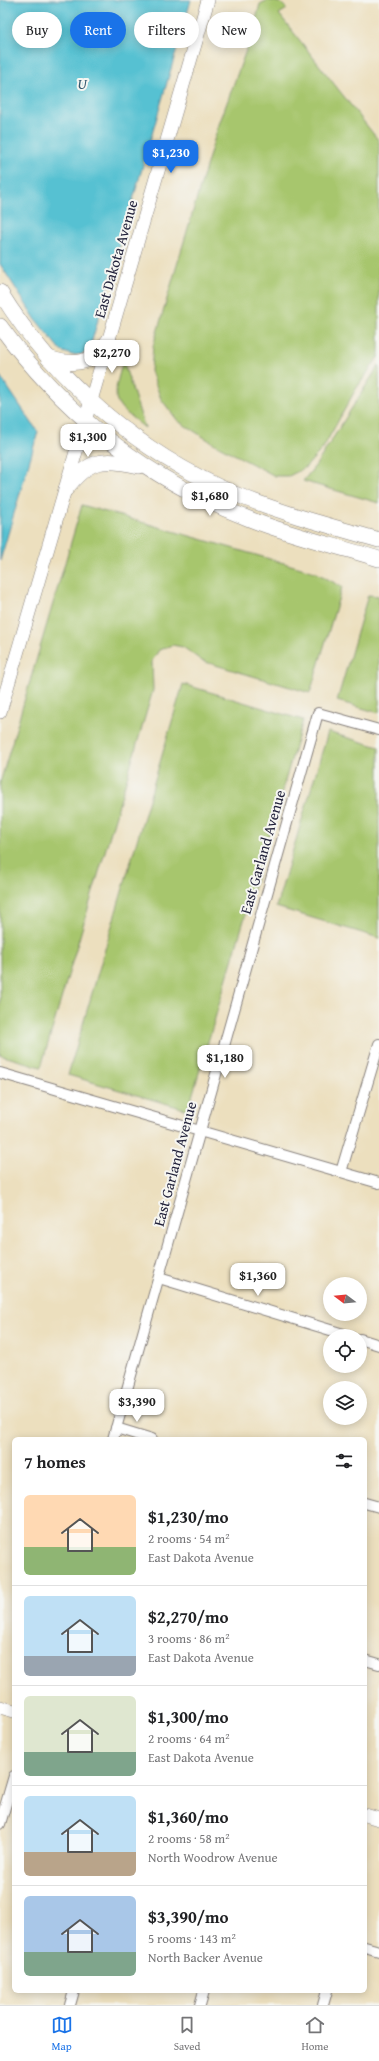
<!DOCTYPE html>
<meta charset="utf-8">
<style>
body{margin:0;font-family:"Gentium Book Plus",serif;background:#f6f6f6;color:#202124;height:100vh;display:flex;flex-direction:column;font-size:15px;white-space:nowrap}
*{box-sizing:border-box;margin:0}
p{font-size:13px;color:#757577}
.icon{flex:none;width:22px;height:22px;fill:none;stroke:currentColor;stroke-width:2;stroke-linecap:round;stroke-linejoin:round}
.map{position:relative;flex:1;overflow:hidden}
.sheet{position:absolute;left:12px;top:1437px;width:355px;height:556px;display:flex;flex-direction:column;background:#fff;border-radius:6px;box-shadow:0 2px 10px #0003}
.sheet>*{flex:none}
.guide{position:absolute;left:12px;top:12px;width:355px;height:36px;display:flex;gap:8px}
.needle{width:26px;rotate:286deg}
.tools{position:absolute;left:323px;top:1277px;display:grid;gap:8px}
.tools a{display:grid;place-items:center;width:44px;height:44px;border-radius:50%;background:#fff;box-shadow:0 2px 10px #0003;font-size:20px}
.price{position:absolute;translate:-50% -34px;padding:0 9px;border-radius:8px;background:#fff;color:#222;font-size:13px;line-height:26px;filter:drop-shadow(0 1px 2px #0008)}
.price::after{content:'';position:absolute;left:50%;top:24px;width:12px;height:9px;margin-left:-6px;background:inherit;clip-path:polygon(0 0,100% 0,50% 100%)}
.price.selected{background:#1a73e8;color:#fff}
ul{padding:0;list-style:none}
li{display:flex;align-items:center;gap:12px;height:100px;padding:0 12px}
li+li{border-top:1px solid #e0e0e0}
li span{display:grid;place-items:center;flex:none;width:112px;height:80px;border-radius:6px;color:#555}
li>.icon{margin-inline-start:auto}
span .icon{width:48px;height:48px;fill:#fffc;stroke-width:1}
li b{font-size:17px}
h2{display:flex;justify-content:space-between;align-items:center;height:48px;padding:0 12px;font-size:17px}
.chip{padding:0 14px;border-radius:18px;background:#fff;box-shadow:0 2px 10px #0003;font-size:14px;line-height:36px}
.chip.selected{background:#1a73e8;color:#fff}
.tabs{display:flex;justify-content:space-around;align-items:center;height:56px;border-top:1px solid #e0e0e0;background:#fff;font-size:11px;color:#757577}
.tabs a{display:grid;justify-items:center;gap:2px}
.tabs .selected{color:#1a73e8}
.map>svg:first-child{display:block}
</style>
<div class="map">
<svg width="379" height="2005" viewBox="0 0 379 2005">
<rect width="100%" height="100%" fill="#f6f6f2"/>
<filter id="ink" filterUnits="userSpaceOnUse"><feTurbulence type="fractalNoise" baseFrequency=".025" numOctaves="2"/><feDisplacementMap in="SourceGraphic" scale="8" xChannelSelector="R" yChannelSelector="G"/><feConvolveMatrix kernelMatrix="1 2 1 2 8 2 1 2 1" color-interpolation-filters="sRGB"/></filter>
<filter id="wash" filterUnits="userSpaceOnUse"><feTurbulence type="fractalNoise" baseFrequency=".012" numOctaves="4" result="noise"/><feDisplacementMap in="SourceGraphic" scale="16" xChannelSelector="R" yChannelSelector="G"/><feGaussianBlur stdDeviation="0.9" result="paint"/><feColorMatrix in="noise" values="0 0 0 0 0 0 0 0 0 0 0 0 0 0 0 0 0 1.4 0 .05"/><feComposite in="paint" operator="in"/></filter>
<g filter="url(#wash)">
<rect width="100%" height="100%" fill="#ecdfbe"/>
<g fill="#a7c66d" stroke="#647454">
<polygon points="268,0 281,3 287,9 279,14 379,141 379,356 356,389 323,448 306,467 289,476 275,476 213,443 178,421 161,399 151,371 153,346 217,130 253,31 260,4"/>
<path d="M123 361 145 428C111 401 111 403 123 361Z"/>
<polygon points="379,365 379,503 303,481 316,465"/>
<polygon points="82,505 315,572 342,587 310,693 202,661 183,647 172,645 159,650 152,661 153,690 41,1067 0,1055 0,783"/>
<polygon points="368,595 379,596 379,713 337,701"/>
<polygon points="183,684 303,720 188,1110 68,1075"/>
<polygon points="328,732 379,747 379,938 276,907"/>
</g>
<g fill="#57c1d2" stroke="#3c7286">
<polygon points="0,0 191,0 91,344 83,354 72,355 61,351 36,320 0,264"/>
<polygon points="0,376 38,432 0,561"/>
</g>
</g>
<g filter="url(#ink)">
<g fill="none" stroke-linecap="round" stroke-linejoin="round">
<defs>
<g id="minor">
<polyline points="0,1073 379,1183"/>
<polyline points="341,1172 379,1044"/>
<polyline points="159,1278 350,1336"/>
<polyline points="360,1339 379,1345"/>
<polyline points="116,1428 152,1439"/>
<polyline points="113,1439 318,713 379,730"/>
<polyline points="365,1503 379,1507"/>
<polyline points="365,1660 379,1664"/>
<polyline points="0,1824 14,1776"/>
<polyline points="365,1947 379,1951"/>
<polyline points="70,2005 74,1991"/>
<polyline points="200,2005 204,1991"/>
<polyline points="323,2005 327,1991"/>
</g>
<g id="tertiary">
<polyline points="0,712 208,0"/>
<polyline points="0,1707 14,1711"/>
<polyline points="365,1815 379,1819"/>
</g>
<g id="secondary">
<path d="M0 292C55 381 139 453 235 494 281 513 331 526 379 540"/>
<path d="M0 326C64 414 149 481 252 520 293 536 337 546 379 559"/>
<path d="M48 358C76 367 92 364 109 340"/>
<path d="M66 489C89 458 104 458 139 466"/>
</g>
</defs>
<use href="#minor" stroke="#87807c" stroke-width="12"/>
<use href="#tertiary" stroke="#87807c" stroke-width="14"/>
<use href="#secondary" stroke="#87807c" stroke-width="16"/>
<use href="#minor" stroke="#fff" stroke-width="10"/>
<use href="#tertiary" stroke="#fff" stroke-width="13"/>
<use href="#secondary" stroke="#fff" stroke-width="15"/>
</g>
</g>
<g text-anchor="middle" stroke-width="4" stroke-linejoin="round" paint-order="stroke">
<g font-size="15" fill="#22223b" stroke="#f6f6f2">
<text transform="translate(116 259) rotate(-74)" y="5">East Dakota Avenue</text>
<text transform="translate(263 852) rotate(-74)" y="5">East Garland Avenue</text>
<text transform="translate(175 1164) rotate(-75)" y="5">East Garland Avenue</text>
</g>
<g font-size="16" font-style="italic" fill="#355a70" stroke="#f6f6f2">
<text x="82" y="89">U</text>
</g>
</g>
</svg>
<div class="tools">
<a><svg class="needle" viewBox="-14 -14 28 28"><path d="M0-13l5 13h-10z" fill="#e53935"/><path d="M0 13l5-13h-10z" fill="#757577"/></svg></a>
<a><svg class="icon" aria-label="locate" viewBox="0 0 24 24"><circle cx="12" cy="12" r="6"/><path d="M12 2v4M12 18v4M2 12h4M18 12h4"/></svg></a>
<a><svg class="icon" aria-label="layers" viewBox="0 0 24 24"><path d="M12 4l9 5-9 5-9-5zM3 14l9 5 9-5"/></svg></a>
</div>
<b class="price selected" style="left:171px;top:174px">$1,230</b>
<b class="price" style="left:112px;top:374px">$2,270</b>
<b class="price" style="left:88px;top:458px">$1,300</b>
<b class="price" style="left:210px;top:517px">$1,680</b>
<b class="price" style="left:225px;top:1079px">$1,180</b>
<b class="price" style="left:258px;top:1297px">$1,360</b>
<b class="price" style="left:137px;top:1423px">$3,390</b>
<div class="guide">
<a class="chip">Buy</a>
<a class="chip selected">Rent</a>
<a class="chip">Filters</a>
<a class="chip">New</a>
</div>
<section class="sheet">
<h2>7 homes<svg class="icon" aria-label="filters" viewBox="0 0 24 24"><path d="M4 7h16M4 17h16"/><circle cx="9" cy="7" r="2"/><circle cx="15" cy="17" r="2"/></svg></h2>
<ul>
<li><span style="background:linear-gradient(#ffd9b3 65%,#8fb573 0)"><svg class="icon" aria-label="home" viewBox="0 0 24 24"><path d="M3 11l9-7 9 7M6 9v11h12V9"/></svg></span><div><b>$1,230/mo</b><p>2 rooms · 54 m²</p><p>East Dakota Avenue</p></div></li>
<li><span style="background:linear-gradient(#bfe0f5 75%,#9aa5b1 0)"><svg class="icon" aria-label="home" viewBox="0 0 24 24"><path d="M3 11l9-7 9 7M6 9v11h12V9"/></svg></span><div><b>$2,270/mo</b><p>3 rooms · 86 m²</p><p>East Dakota Avenue</p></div></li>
<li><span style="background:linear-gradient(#dfe7d0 70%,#7fa58c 0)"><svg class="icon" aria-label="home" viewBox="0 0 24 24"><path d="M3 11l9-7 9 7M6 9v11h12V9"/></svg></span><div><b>$1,300/mo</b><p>2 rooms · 64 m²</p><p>East Dakota Avenue</p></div></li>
<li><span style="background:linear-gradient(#bfe0f5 70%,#b9a48a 0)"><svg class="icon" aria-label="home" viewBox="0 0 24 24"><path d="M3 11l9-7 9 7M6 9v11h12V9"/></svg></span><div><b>$1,360/mo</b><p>2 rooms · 58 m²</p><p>North Woodrow Avenue</p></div></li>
<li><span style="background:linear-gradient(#a9c7e8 70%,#7fa58c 0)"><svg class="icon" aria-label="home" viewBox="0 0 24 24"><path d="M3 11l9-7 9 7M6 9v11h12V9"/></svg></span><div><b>$3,390/mo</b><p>5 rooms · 143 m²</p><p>North Backer Avenue</p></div></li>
</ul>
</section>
</div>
<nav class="tabs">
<a class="selected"><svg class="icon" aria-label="map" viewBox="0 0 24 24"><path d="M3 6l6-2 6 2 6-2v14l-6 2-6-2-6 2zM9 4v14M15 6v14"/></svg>Map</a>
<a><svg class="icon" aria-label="saved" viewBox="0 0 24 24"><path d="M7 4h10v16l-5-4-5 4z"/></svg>Saved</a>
<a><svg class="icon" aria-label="home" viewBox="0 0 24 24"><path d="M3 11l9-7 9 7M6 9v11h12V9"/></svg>Home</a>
</nav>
